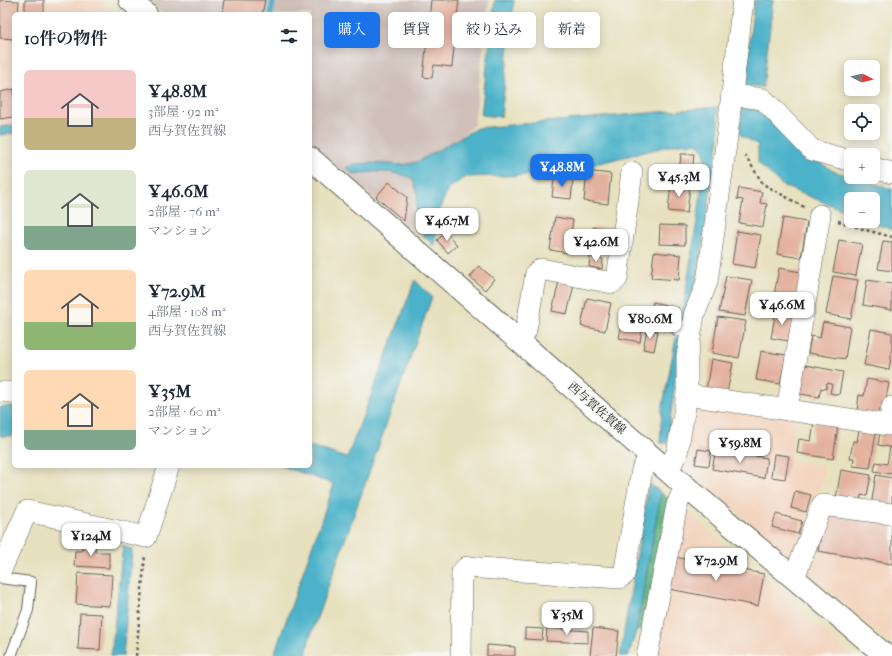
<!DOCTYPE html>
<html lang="ja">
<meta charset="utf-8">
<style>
body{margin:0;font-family:"IM FELL French Canon","Noto Serif JP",serif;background:#f6f6f7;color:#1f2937;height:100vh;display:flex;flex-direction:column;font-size:15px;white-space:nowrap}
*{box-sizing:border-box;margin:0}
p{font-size:13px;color:#747a83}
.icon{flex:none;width:22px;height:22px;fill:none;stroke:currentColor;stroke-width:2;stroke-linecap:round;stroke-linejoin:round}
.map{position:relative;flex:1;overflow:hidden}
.side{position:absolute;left:12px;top:12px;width:300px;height:456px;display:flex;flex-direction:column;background:#fff;border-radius:6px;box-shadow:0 2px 10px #0003}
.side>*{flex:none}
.hud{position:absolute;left:324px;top:12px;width:380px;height:36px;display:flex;gap:8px}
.needle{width:26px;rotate:97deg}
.fabs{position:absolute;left:844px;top:60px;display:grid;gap:8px}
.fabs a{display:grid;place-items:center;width:36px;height:36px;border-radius:6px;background:#fff;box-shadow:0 2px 10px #0003;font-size:20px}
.price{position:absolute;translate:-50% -34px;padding:0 9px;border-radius:8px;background:#fff;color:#222;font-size:13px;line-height:26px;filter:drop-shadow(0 1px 2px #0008)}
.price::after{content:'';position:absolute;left:50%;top:24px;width:12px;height:9px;margin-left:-6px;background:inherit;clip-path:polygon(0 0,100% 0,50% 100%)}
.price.selected{background:#1a73e8;color:#fff}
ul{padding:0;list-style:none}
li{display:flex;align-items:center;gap:12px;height:100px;padding:0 12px}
li span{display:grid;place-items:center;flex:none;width:112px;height:80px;border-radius:6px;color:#555}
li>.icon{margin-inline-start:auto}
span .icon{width:48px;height:48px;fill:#fffc;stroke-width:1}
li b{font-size:17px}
h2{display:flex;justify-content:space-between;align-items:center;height:48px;padding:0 12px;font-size:17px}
.tag{padding:0 14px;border-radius:6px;background:#fff;box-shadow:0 2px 10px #0003;font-size:14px;line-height:36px}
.tag.selected{background:#1a73e8;color:#fff}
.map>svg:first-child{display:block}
</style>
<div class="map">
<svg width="892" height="656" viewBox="0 0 892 656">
<rect width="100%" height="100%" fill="#f6f6f2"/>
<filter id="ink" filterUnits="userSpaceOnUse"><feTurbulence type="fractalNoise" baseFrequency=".025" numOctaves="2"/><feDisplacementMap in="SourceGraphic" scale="8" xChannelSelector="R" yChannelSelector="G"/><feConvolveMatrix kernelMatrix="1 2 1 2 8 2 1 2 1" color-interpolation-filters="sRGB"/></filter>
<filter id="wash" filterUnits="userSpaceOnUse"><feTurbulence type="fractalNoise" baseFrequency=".012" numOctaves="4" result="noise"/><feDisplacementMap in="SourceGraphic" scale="16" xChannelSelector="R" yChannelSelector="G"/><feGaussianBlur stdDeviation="0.9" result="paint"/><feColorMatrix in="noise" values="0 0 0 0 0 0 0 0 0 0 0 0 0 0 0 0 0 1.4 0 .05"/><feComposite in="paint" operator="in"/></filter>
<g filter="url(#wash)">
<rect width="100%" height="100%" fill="#e7e1bf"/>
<g fill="#f3d4be">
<polygon points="0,0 101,0 117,14 14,14 14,125 0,126"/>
<polygon points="690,402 795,415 791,460 824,466 817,506 892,519 892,645 681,464"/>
<polygon points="680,505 852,656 649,656"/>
</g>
<polygon fill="#cfc0ba" points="147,0 489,0 474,125 417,175 410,230 310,143 310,14 163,14"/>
<polygon fill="#5fb17e" stroke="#3e664d" points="661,493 672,501 647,625 636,632"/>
<g fill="#4bb2c9" stroke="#346772">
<polygon points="495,0 514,0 501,117 481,115"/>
<polygon points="754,0 773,0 763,87 745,85"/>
<path d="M717 107 719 138 697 278 691 296H685L700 202 705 154 697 143 677 144 583 167 581 171 540 180 535 175 465 177 448 189 440 208 434 246 414 226 417 193 413 179C395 170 372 171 353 174L346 168 353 164 372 163 404 165 417 162 477 128Z"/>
<polygon points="742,108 760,110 802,151 833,171 892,189 892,230 869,221 873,221 873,199 851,199 851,213 783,186 758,163 758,145 739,134"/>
<polygon points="14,125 14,133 0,135 0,127"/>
<polygon points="415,280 432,297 309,640 306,656 275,656 275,652 334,484 281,466 310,466 310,446 347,458"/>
<polygon points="676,338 681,339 667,443 660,443 662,410"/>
<polygon points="14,406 14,436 0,436 0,407"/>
<polygon points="649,483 661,493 636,632 628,656 620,656"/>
<polygon points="123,545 132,550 123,656 111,656"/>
</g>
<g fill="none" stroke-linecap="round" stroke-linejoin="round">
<g stroke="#4bb2c9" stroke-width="5.5">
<polyline points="271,14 273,0"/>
<polyline points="678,345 689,289"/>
</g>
</g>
<g id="blocks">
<g fill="#e4b19e">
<polygon points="0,0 19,1 18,14 14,14 14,39 0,38"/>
<rect x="25" y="0" width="19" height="14"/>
<polygon points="224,0 265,0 262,14 222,14"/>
<polygon points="431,0 459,0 452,67 434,65 432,78 423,77"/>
<polygon points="14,89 14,117 0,119 0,92"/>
<polygon points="681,154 694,154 692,174 679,173"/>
<polygon points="587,171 611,174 608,204 584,201"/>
<polygon points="554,178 573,180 571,199 552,197"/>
<polygon points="389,182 407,197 404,221 376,197"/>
<polygon points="671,184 690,186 687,213 668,211"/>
<polygon points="739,188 762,192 760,203 767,204 763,227 739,223 743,200 737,199"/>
<polygon points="555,217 573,220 568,253 550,250"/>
<polygon points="783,218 807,222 801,258 777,254"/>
<polygon points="660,225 685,226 685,245 659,244"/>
<polygon points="593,227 616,229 613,253 591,251"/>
<polygon points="737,231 761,235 755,268 732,264"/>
<polygon points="446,232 457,245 448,253 437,240"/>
<polygon points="839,240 862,244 856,276 833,272"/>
<polygon points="883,241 892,242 892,271 878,269"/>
<polygon points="654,252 681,255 679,280 651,278"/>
<polygon points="590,257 603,259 602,269 589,267"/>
<polygon points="479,266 494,279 485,290 470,277"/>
<polygon points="779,268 801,272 796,306 773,301"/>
<polygon points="726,276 752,280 745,316 719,312"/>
<polygon points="833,276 858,280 851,319 826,314"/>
<polygon points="867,280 892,284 892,310 863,305"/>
<polygon points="559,281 574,285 567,314 552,311"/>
<polygon points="587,298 611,303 605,331 581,326"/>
<polygon points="653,302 678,308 673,328 648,321"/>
<polygon points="625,309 645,312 640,342 619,338"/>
<polygon points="776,310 794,313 789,341 771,338"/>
<polygon points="718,317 746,321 739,358 712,353"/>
<polygon points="823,322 850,327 845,359 808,353 811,336 820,338"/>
<polygon points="647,329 658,331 654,351 643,349"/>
<polygon points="871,329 892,333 892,350 889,370 864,365"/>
<polygon points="761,351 786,355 780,384 756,380"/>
<polygon points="711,359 733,363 727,393 706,390"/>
<polygon points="805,365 843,372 839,395 830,393 832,384 827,383 826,389 821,388 819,397 800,394"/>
<polygon points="867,379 889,383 884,409 879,408 878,415 857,411 859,395 864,396"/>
<polygon points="814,422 838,426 833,459 797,453 799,439 811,441"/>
<polygon points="859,430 876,433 870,468 853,466 854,458 850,458 853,441 857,442"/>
<polygon points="880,433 892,435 892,474 874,471 876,462 887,464 890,447 878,445"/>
<polygon points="698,449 711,451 709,466 695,464"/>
<polygon points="716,449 767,458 764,478 712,469"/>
<polygon points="774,454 789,456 785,479 771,477"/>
<polygon points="841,470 871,475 867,496 861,495 860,503 836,498"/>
<polygon points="876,475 892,478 892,510 871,506"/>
<polygon points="795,491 811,495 806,512 791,508"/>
<polygon points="826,508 892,520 892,564 818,551"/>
<polygon points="776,514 802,521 798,534 772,527"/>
<polygon points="82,543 96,544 95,552 109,552 109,568 74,566 75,551 82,551"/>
<polygon points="675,557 764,574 758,606 669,589"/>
<polygon points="78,573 112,575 110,606 76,604"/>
<polygon points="80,613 102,614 100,650 78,649"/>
<polygon points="525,628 543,629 542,640 525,639"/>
<polygon points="547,628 588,631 588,643 546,641"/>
<polygon points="593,628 619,631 616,656 590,656"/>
<polygon points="487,645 515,647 515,656 487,656"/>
</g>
</g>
</g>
<g filter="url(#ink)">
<use href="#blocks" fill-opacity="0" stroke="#636155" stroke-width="1"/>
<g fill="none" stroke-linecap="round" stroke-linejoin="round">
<defs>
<g id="lane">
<polyline points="677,330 691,333"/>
<polyline points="0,578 31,582 28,610 11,656"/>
</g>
<g id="street">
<polyline points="732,95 763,99 812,150 851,161"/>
<polyline points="873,168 892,173"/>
<polyline points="520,341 526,330 536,273 541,269 612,283 617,279 632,172"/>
<polyline points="0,392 14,392"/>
<polyline points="687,395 889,425 892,407"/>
<polyline points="787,410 820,215"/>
<polyline points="668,470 677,453 687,395 687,356 694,315 707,282 726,144 743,0"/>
<polyline points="0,572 27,511 146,537 169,466"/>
<polyline points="794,578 822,505 892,514"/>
<polyline points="461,656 462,572 467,567 619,578 624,575 642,470 650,455"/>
<polyline points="647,656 677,505 685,486"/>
</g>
<g id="primary">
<polyline points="130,0 146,14"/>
<polyline points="310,158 685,486 886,656"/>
</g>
</defs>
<use href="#lane" stroke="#636155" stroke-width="12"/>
<use href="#street" stroke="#636155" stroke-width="22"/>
<use href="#primary" stroke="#636155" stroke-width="24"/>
<g stroke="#636155" stroke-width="2.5" stroke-dasharray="3 3" stroke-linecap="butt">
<polyline points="745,155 763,184 804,207"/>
<polyline points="838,221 866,230 892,237"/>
<polyline points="136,656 145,555"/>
</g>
<use href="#lane" stroke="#fff" stroke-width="10"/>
<use href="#street" stroke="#fff" stroke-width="21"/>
<use href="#primary" stroke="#fff" stroke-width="22"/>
</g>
</g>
<g text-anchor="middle" stroke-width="3" stroke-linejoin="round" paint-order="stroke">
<g font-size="12" fill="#1c1c1c" stroke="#f6f6f2">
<text transform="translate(597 408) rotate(41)" y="4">西与賀佐賀線</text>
</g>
</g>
</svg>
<div class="fabs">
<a><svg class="needle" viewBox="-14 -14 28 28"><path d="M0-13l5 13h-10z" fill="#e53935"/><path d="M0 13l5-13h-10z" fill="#747a83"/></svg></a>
<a><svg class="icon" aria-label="locate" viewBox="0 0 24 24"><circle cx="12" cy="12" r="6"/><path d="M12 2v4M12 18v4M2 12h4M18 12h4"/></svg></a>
<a>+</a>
<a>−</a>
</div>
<b class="price selected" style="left:562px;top:188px">¥48.8M</b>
<b class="price" style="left:679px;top:198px">¥45.3M</b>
<b class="price" style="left:447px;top:242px">¥46.7M</b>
<b class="price" style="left:596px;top:263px">¥42.6M</b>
<b class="price" style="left:782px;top:326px">¥46.6M</b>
<b class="price" style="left:650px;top:340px">¥80.6M</b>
<b class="price" style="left:740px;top:464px">¥59.8M</b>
<b class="price" style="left:91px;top:557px">¥124M</b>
<b class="price" style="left:716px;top:582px">¥72.9M</b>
<b class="price" style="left:567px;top:636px">¥35M</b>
<div class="hud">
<a class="tag selected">購入</a>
<a class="tag">賃貸</a>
<a class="tag">絞り込み</a>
<a class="tag">新着</a>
</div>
<section class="side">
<h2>10件の物件<svg class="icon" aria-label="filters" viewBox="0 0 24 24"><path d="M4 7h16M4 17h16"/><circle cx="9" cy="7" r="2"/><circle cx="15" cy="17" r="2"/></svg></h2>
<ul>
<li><span style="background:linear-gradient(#f6c9c9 60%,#c2b280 0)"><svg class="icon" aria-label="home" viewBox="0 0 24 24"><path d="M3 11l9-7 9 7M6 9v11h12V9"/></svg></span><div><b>¥48.8M</b><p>3部屋 · 92 m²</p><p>西与賀佐賀線</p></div></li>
<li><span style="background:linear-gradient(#dfe7d0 70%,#7fa58c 0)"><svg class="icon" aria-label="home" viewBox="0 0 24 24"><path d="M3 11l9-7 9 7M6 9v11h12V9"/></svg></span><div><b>¥46.6M</b><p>2部屋 · 76 m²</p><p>マンション</p></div></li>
<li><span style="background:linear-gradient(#ffd9b3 65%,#8fb573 0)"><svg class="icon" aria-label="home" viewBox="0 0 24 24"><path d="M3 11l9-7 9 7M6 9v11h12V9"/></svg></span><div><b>¥72.9M</b><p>4部屋 · 108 m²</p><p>西与賀佐賀線</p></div></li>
<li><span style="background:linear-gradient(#ffd9b3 75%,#7fa58c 0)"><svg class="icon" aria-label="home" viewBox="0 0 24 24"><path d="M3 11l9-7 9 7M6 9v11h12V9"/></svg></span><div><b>¥35M</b><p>2部屋 · 60 m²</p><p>マンション</p></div></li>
</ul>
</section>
</div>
